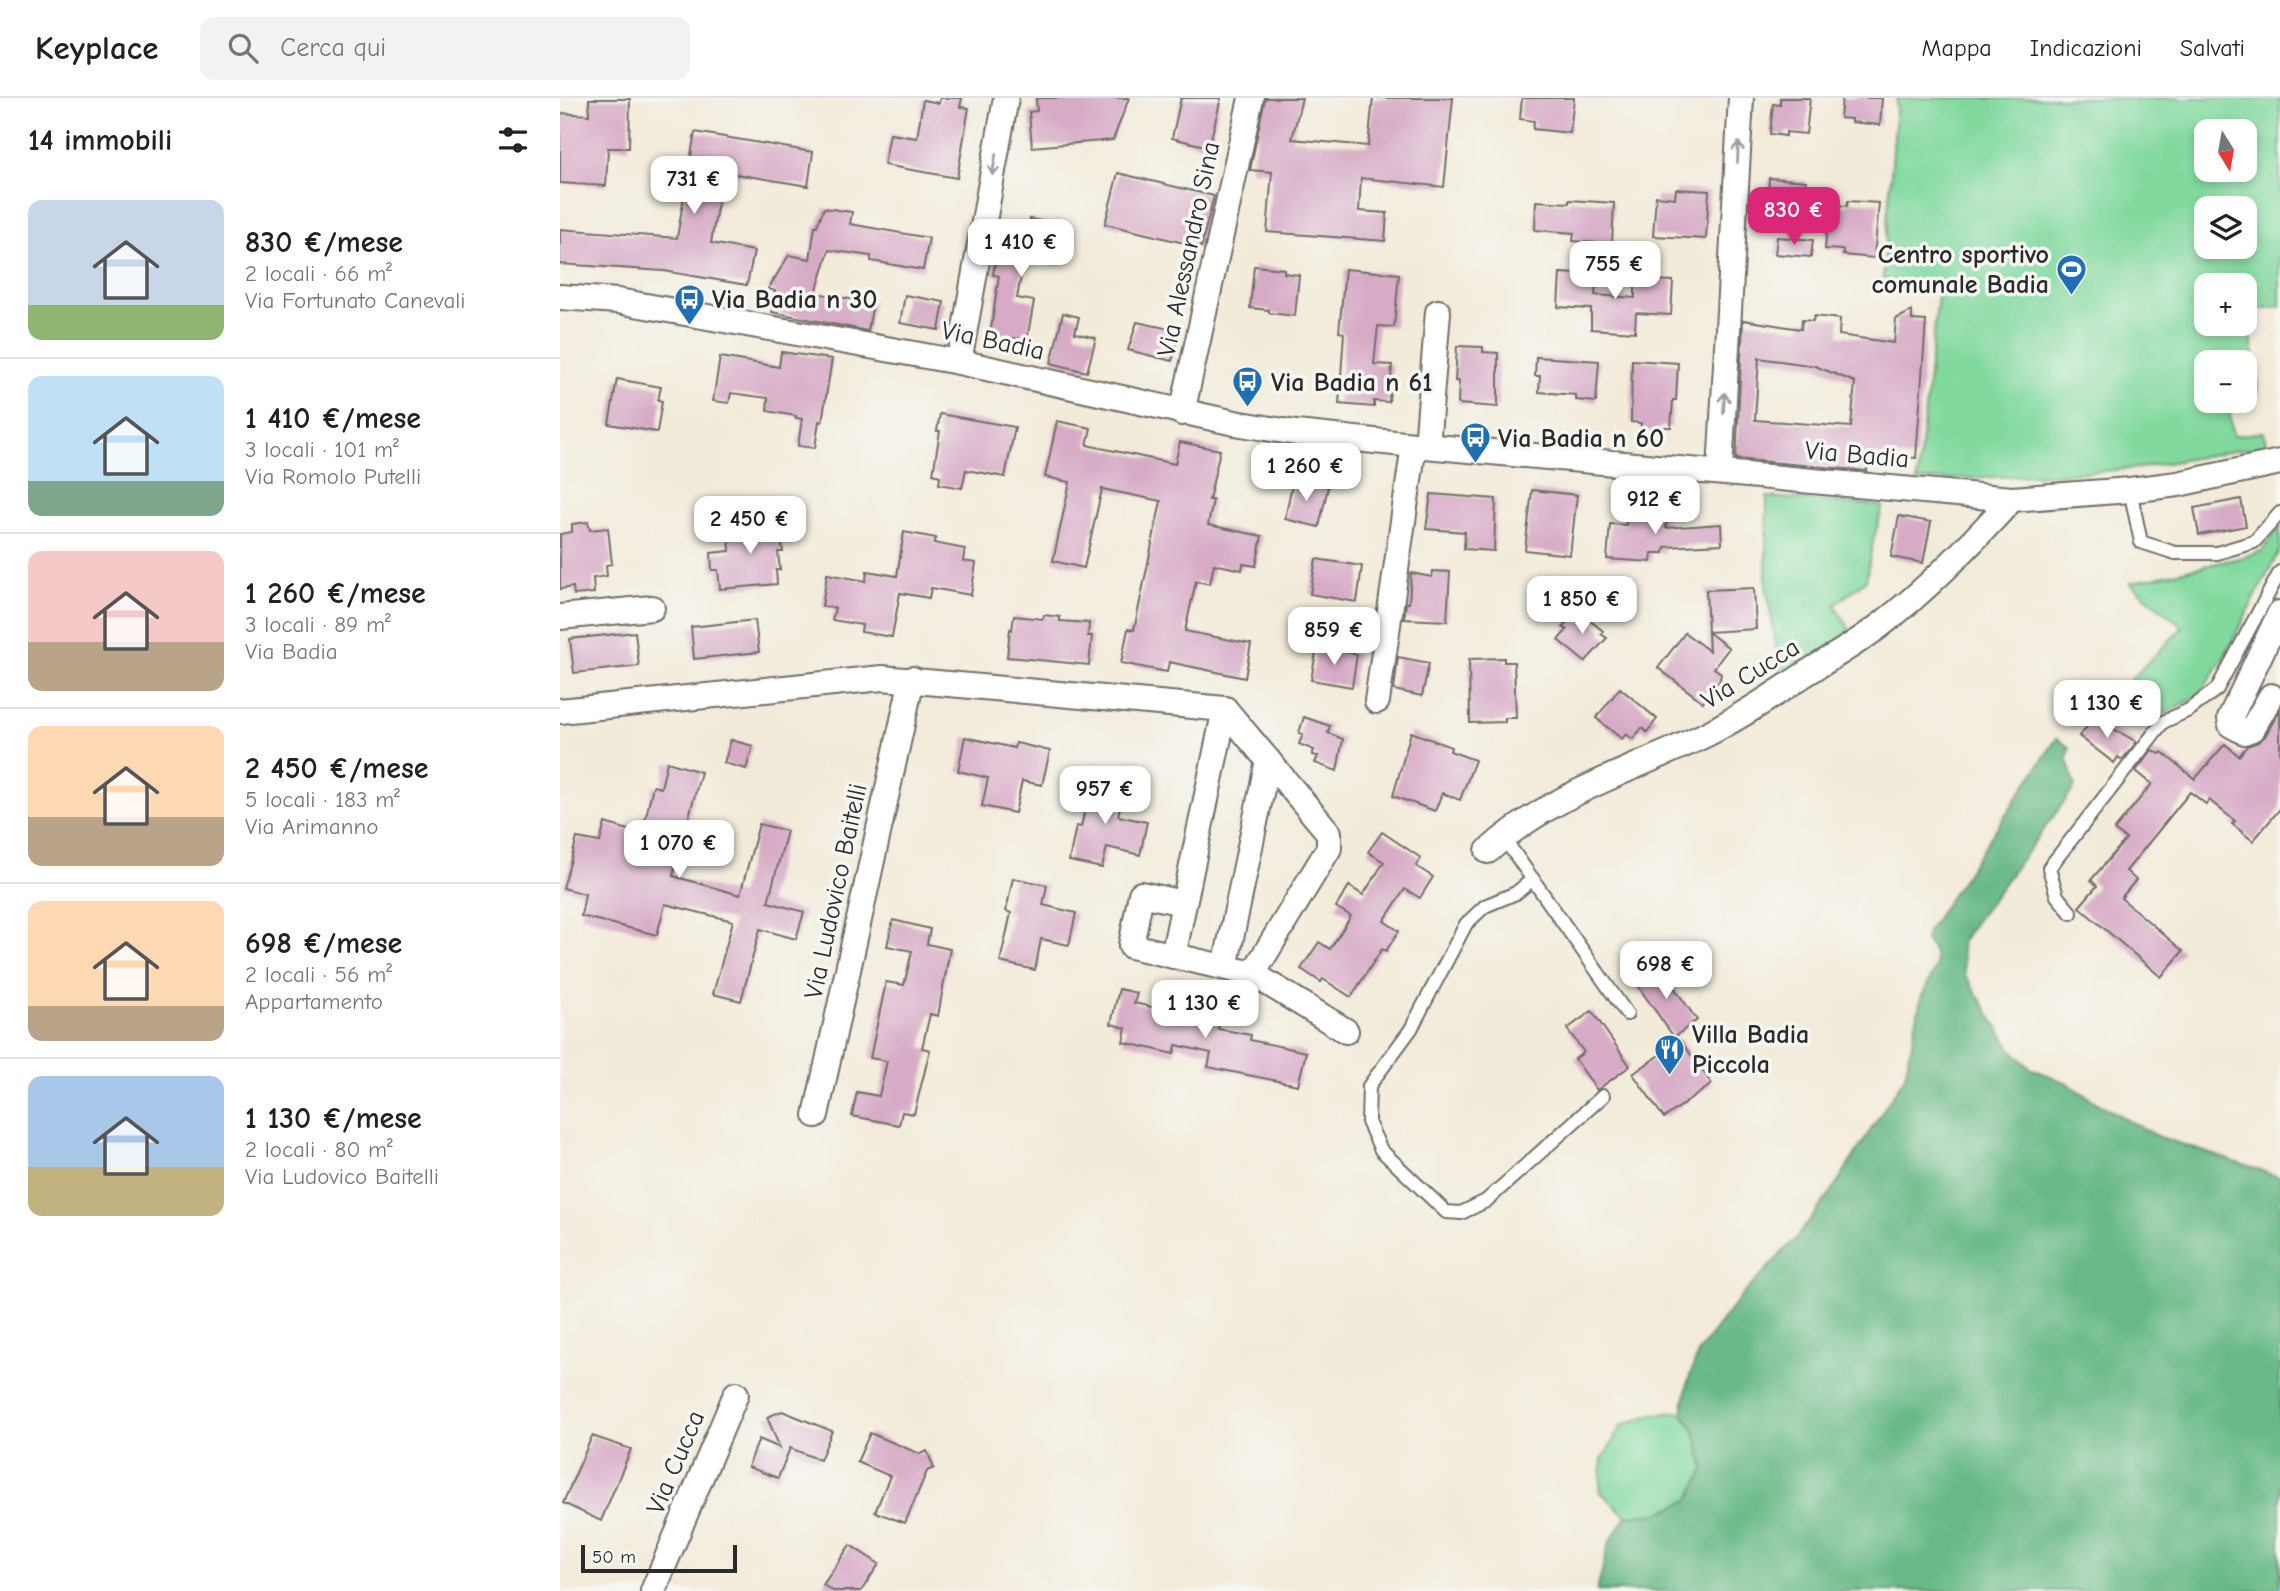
<!DOCTYPE html>
<html lang="it">
<meta charset="utf-8">
<style>
body{margin:0;font-family:"Comic Neue",sans-serif;background:#f2f2f2;color:#222;height:100vh;display:flex;flex-direction:column;font-size:26px;white-space:nowrap}
*{box-sizing:border-box;margin:0}
p{font-size:23px;color:#767676}
.icon{flex:none;width:38px;height:38px;fill:none;stroke:currentColor;stroke-width:2;stroke-linecap:round;stroke-linejoin:round}
.map{position:relative;flex:1;overflow:hidden}
.panel{display:flex;flex-direction:column;background:#fff;width:560px}
.panel>*{flex:none}
.needle{width:46px;rotate:169deg}
.buttons{position:absolute;left:1634px;top:21px;display:grid;gap:14px}
.buttons a{display:grid;place-items:center;width:63px;height:63px;border-radius:14px;background:#fff;box-shadow:0 4px 10px #0003;font-size:35px}
.scale{position:absolute;left:21px;bottom:18px;width:156px;box-sizing:border-box;padding-left:7px;border:4px solid #2b2b2b;border-top:0;font-size:19px;line-height:24px;white-space:nowrap;color:#2b2b2b;-webkit-text-stroke:5px #f6f6f2;paint-order:stroke}
.price{position:absolute;translate:-50% -60px;padding:0 16px;border-radius:14px;background:#fff;color:#222;font-size:23px;line-height:46px;filter:drop-shadow(0 2px 4px #0008)}
.price::after{content:'';position:absolute;left:50%;top:42px;width:21px;height:16px;margin-left:-10px;background:inherit;clip-path:polygon(0 0,100% 0,50% 100%)}
.price.on{background:#db2777;color:#fff}
ul{padding:0;list-style:none}
li{display:flex;align-items:center;gap:21px;height:175px;padding:0 28px}
li+li{border-top:2px solid #e0e0e0}
li span{display:grid;place-items:center;flex:none;width:196px;height:140px;border-radius:14px;color:#555}
li>.icon{margin-inline-start:auto}
span .icon{width:84px;height:84px;fill:#fffc;stroke-width:1}
li b{font-size:30px}
h2{display:flex;justify-content:space-between;align-items:center;height:84px;padding:0 28px;font-size:30px}
header{display:flex;align-items:center;gap:42px;box-sizing:border-box;height:98px;padding:0 35px;background:#fff;border-bottom:2px solid #e0e0e0}
header strong{font-size:33px}
nav{display:flex;gap:38px;margin-inline-start:auto;font-size:24px}
.search{width:490px;height:63px;background:#f2f2f2;display:flex;align-items:center;gap:18px;box-sizing:border-box;padding:0 24px;border-radius:14px;color:#767676;font-size:26px}
main{display:flex;flex:1;min-height:0}
.map>svg:first-child{display:block}
</style>
<header>
<strong>Keyplace</strong>
<div class="search"><svg class="icon" aria-label="search" viewBox="0 0 24 24"><circle cx="10" cy="10" r="6"/><path d="M15 15l6 6"/></svg>Cerca qui</div>
<nav><a>Mappa</a><a>Indicazioni</a><a>Salvati</a></nav>
</header>
<main>
<section class="panel">
<h2>14 immobili<svg class="icon" aria-label="filters" viewBox="0 0 24 24"><path d="M4 7h16M4 17h16"/><circle cx="9" cy="7" r="2"/><circle cx="15" cy="17" r="2"/></svg></h2>
<ul>
<li><span style="background:linear-gradient(#c9d6e8 75%,#8fb573 0)"><svg class="icon" aria-label="home" viewBox="0 0 24 24"><path d="M3 11l9-7 9 7M6 9v11h12V9"/></svg></span><div><b>830 €/mese</b><p>2 locali · 66 m²</p><p>Via Fortunato Canevali</p></div></li>
<li><span style="background:linear-gradient(#bfe0f5 75%,#7fa58c 0)"><svg class="icon" aria-label="home" viewBox="0 0 24 24"><path d="M3 11l9-7 9 7M6 9v11h12V9"/></svg></span><div><b>1 410 €/mese</b><p>3 locali · 101 m²</p><p>Via Romolo Putelli</p></div></li>
<li><span style="background:linear-gradient(#f6c9c9 65%,#b9a48a 0)"><svg class="icon" aria-label="home" viewBox="0 0 24 24"><path d="M3 11l9-7 9 7M6 9v11h12V9"/></svg></span><div><b>1 260 €/mese</b><p>3 locali · 89 m²</p><p>Via Badia</p></div></li>
<li><span style="background:linear-gradient(#ffd9b3 65%,#b9a48a 0)"><svg class="icon" aria-label="home" viewBox="0 0 24 24"><path d="M3 11l9-7 9 7M6 9v11h12V9"/></svg></span><div><b>2 450 €/mese</b><p>5 locali · 183 m²</p><p>Via Arimanno</p></div></li>
<li><span style="background:linear-gradient(#ffd9b3 75%,#b9a48a 0)"><svg class="icon" aria-label="home" viewBox="0 0 24 24"><path d="M3 11l9-7 9 7M6 9v11h12V9"/></svg></span><div><b>698 €/mese</b><p>2 locali · 56 m²</p><p>Appartamento</p></div></li>
<li><span style="background:linear-gradient(#a9c7e8 65%,#c2b280 0)"><svg class="icon" aria-label="home" viewBox="0 0 24 24"><path d="M3 11l9-7 9 7M6 9v11h12V9"/></svg></span><div><b>1 130 €/mese</b><p>2 locali · 80 m²</p><p>Via Ludovico Baitelli</p></div></li>
</ul>
</section>
<div class="map">
<svg width="1720" height="1493" viewBox="0 0 1720 1493">
<rect width="100%" height="100%" fill="#f6f6f2"/>
<filter id="ink" filterUnits="userSpaceOnUse"><feTurbulence type="fractalNoise" baseFrequency=".0143" numOctaves="2"/><feDisplacementMap in="SourceGraphic" scale="14" xChannelSelector="R" yChannelSelector="G"/><feConvolveMatrix kernelMatrix="1 2 1 2 8 2 1 2 1" color-interpolation-filters="sRGB"/></filter>
<filter id="wash" filterUnits="userSpaceOnUse"><feTurbulence type="fractalNoise" baseFrequency=".00686" numOctaves="4" result="noise"/><feDisplacementMap in="SourceGraphic" scale="28" xChannelSelector="R" yChannelSelector="G"/><feGaussianBlur stdDeviation="1.57" result="paint"/><feColorMatrix in="noise" values="0 0 0 0 0 0 0 0 0 0 0 0 0 0 0 0 0 1.4 0 .05"/><feComposite in="paint" operator="in"/></filter>
<g filter="url(#wash)">
<rect width="100%" height="100%" fill="#f3ebda"/>
<g fill="#81d99e" stroke="#568264" stroke-width="2" fill-rule="evenodd">
<path d="M1337 0H1720V208L1688 212 1698 294 1685 296V264H1647V303H1668L1673 338 1704 334 1706 347 1579 370 1531 374 1357 383 1379 189 1323 181ZM1647 33H1685V72H1647ZM1647 110H1685V149H1647ZM1647 187H1685V226H1647Z"/>
<polygon points="1207,399 1323,408 1313,443 1306,482 1275,507 1293,537 1222,584 1206,487"/>
<polygon points="1720,429 1720,451 1662,563 1638,598 1600,618 1590,630 1552,601 1623,529 1570,485 1684,459 1702,453"/>
<polygon points="1122,1314 1134,1332 1145,1371 1129,1402 1099,1415 1066,1418 1040,1393 1042,1362 1062,1327 1093,1316"/>
</g>
<polygon fill="#68b985" stroke="#4a7258" stroke-width="2" points="1497,640 1510,650 1507,660 1515,689 1407,835 1401,845 1405,877 1452,952 1470,970 1507,985 1537,1005 1597,1038 1720,1079 1720,1493 1037,1493 1049,1445 1066,1418 1099,1415 1129,1402 1145,1371 1134,1332 1122,1314 1128,1283 1139,1253 1179,1201 1236,1140 1272,1093 1345,978 1361,900 1376,869 1375,857 1366,841 1367,834"/>
<g fill="none" stroke-linecap="round" stroke-linejoin="round">
<polyline stroke="#65c1e2" stroke-width="6" points="1720,1493 1720,1491"/>
</g>
<g id="blocks">
<g fill="#d7abc6" fill-rule="evenodd">
<polygon points="380,0 402,0 400,9 409,10 397,80 324,67 330,36 357,40 363,2 379,5"/>
<polygon points="476,0 569,0 553,42 472,49 469,14 477,13"/>
<polygon points="621,0 661,0 649,49 612,40"/>
<polygon points="705,0 742,0 732,41 808,48 813,0 893,0 884,89 801,80 799,113 827,115 825,143 707,134 712,74 690,72"/>
<polygon points="962,0 1014,0 1010,35 973,31 974,23 960,21"/>
<polygon points="1220,0 1250,0 1246,36 1226,34 1226,38 1210,36 1213,6 1220,7"/>
<polygon points="1282,0 1322,0 1320,27 1291,24 1291,21 1280,20"/>
<polygon points="29,1 70,1 69,50 48,50 46,88 0,85 0,15 29,17"/>
<polygon points="135,34 253,54 248,88 163,74 151,145 194,153 187,187 104,173 0,166 0,131 117,140"/>
<polygon points="558,75 654,98 641,149 545,126"/>
<polygon points="1209,80 1246,83 1243,110 1207,107"/>
<polygon points="1116,91 1149,93 1146,141 1093,138 1096,98 1115,100"/>
<polygon points="1009,102 1054,105 1052,146 1013,143 1014,135 975,132 976,103 1009,105"/>
<polygon points="1288,103 1319,105 1314,160 1283,157 1283,152 1265,151 1269,107 1287,108"/>
<polygon points="264,110 292,114 290,126 369,140 363,172 311,163 311,158 269,152 256,195 313,205 308,233 212,214 215,193 208,191 229,157 250,161 255,128 257,128"/>
<polygon points="470,121 506,128 498,168 464,162 457,200 474,203 467,242 452,240 450,247 429,244 439,178 433,177 439,142 466,147"/>
<polygon points="1217,139 1253,142 1251,159 1215,156"/>
<polygon points="694,168 724,171 724,175 739,177 735,218 709,215 709,212 690,210"/>
<polygon points="785,171 839,176 834,229 818,228 814,266 832,267 829,304 814,303 814,309 779,306 784,235 779,234"/>
<polygon points="1000,175 1037,177 1035,197 1075,200 1075,181 1113,183 1111,217 1076,215 1075,234 1031,231 1031,211 998,209"/>
<polygon points="345,197 384,204 379,232 340,225"/>
<path d="M1352 213V222L1366 223 1356 360 1309 356 1307 373 1176 361 1183 222 1241 231 1242 222 1253 223 1254 218 1280 221 1279 237 1334 245 1336 221ZM1199 260 1255 268 1295 284 1291 329 1195 322Z"/>
<polygon points="503,215 519,219 515,235 536,240 527,274 491,265"/>
<polygon points="577,224 619,233 612,263 568,252"/>
<polygon points="897,248 923,249 923,254 938,255 938,309 898,306 899,283 895,283"/>
<polygon points="221,254 272,261 262,324 259,323 255,350 238,348 242,321 236,320 236,318 207,313 208,300 171,295 169,305 153,303 160,259 219,269"/>
<polygon points="976,259 1039,263 1036,304 1016,302 1016,297 979,294 980,278 975,278"/>
<polygon points="1072,262 1118,265 1116,302 1113,302 1111,329 1100,329 1099,334 1081,333 1081,325 1071,324"/>
<polygon points="57,281 101,289 98,302 102,303 97,334 49,326"/>
<polygon points="380,316 455,329 445,379 406,372 402,390 379,386 380,378 373,376 380,333 377,333"/>
<polygon points="497,323 531,330 527,347 615,366 620,344 660,352 649,402 653,402 648,427 702,438 696,468 683,466 682,472 654,466 650,486 636,483 625,533 691,546 685,580 609,564 607,574 561,565 568,531 574,532 601,403 542,391 524,470 493,463 510,384 485,379"/>
<polygon points="733,381 768,389 759,429 725,421"/>
<polygon points="972,392 1017,397 1010,457 965,452"/>
<polygon points="871,396 936,401 934,453 904,451 905,434 866,431"/>
<polygon points="1681,401 1686,428 1639,437 1634,410"/>
<polygon points="1067,411 1107,414 1106,430 1161,426 1162,446 1105,449 1104,455 1092,455 1091,464 1047,461 1050,426 1066,427"/>
<polygon points="1339,418 1371,424 1363,465 1331,459"/>
<polygon points="219,423 223,454 218,454 220,472 216,472 217,486 160,491 158,472 152,472 151,455 170,453 168,428"/>
<polygon points="28,424 30,432 48,430 52,466 46,467 47,478 33,480 34,495 14,497 13,489 0,491 0,436 12,434 12,426"/>
<polygon points="344,434 376,440 374,445 405,451 403,463 416,465 411,497 371,490 369,500 340,495 332,539 301,534 302,527 272,522 275,510 262,508 267,476 306,483 307,473 337,478"/>
<polygon points="756,461 802,468 797,504 750,496"/>
<polygon points="873,473 890,474 887,523 844,521 846,505 849,505 851,475 872,479"/>
<polygon points="1194,490 1196,531 1148,534 1146,492"/>
<polygon points="1017,512 1043,533 1041,536 1047,540 1025,564 998,542 1007,532 1003,529"/>
<polygon points="484,517 500,519 500,523 529,525 528,538 532,538 529,567 447,559 450,531 452,532 454,518 483,521"/>
<polygon points="195,522 199,554 134,561 131,529"/>
<polygon points="75,534 79,568 14,575 10,541"/>
<polygon points="1148,534 1169,550 1154,570 1161,575 1160,582 1143,604 1098,570 1125,535 1149,553"/>
<polygon points="757,549 797,556 792,589 751,582"/>
<polygon points="838,559 869,565 862,598 834,592"/>
<polygon points="944,560 944,564 954,564 956,620 945,620 945,624 910,625 909,561"/>
<polygon points="1060,590 1097,621 1087,634 1082,630 1073,641 1066,636 1062,641 1036,620"/>
<polygon points="1720,612 1720,711 1693,743 1672,726 1675,723 1649,702 1646,706 1630,694 1566,773 1576,782 1561,800 1623,853 1601,879 1519,809 1537,788 1531,782 1566,741 1554,732 1592,686 1576,673 1592,652 1600,656 1602,654 1635,681 1665,646 1679,658 1687,648 1698,644 1705,638"/>
<polygon points="744,619 770,628 768,635 783,641 777,673 755,665 758,658 752,657 754,652 739,646 743,636 739,635"/>
<polygon points="1534,620 1577,644 1562,662 1558,659 1554,665 1519,638"/>
<polygon points="851,634 891,649 890,653 915,662 900,702 882,695 875,713 833,698"/>
<polygon points="405,639 454,650 456,645 490,653 482,687 462,683 455,715 422,708 428,680 398,673"/>
<polygon points="171,642 193,648 186,671 164,665"/>
<polygon points="107,664 141,674 113,778 180,797 199,726 227,733 208,804 244,814 236,841 200,831 181,903 153,896 173,823 105,806 97,837 21,818 25,796 3,790 17,740 40,744 45,725 82,736 93,688 101,690"/>
<polygon points="532,679 565,686 558,718 587,724 580,757 547,749 542,770 509,763 516,728 521,729"/>
<polygon points="822,734 861,760 856,768 873,779 860,800 845,791 824,823 839,833 826,853 822,851 791,899 763,881 761,884 741,871 759,844 770,851 791,818 776,809 789,788 803,797 824,764 808,754"/>
<polygon points="453,780 487,787 483,807 516,815 509,847 481,841 475,872 440,864 451,815 446,813"/>
<polygon points="333,822 370,831 367,846 390,851 378,918 370,916 362,950 370,952 354,1016 342,1014 339,1027 292,1018 297,994 319,998 327,963 310,960 326,884 344,887 352,853 327,848"/>
<polygon points="1098,867 1137,922 1114,939 1075,884"/>
<polygon points="559,891 577,895 574,905 624,916 625,909 643,913 643,915 661,920 658,931 691,937 690,942 746,954 738,987 648,969 651,955 616,947 614,956 563,944 566,930 551,926"/>
<polygon points="1032,913 1070,968 1037,992 1015,961 1024,954 1007,931"/>
<polygon points="1120,942 1152,986 1104,1020 1073,976"/>
<polygon points="222,1313 272,1333 260,1362 230,1350 218,1380 188,1369 199,1341 220,1350 207,1319"/>
<polygon points="310,1335 360,1356 367,1353 374,1370 367,1373 345,1425 315,1414 330,1378 297,1364"/>
<polygon points="32,1338 71,1351 41,1423 3,1405"/>
<polygon points="290,1447 319,1466 301,1493 273,1493 263,1487"/>
</g>
</g>
</g>
<g filter="url(#ink)">
<use href="#blocks" fill-opacity="0" stroke="#716e68" stroke-width="2"/>
<g fill="none" stroke-linecap="round" stroke-linejoin="round">
<defs>
<g id="lane">
<polyline points="1570,392 1581,444 1615,455 1657,455 1694,444 1720,415"/>
<polyline points="943,739 1067,916"/>
<polyline points="973,781 956,795 925,808 906,826 851,931 809,988 808,1024 821,1052 886,1114 901,1115 926,1103 1043,998"/>
<polyline points="1511,815 1497,798 1489,770 1603,624 1629,612 1657,591 1720,474"/>
</g>
<g id="street">
<polyline points="0,199 58,203 399,264 675,325 736,335 854,347 1452,401 1570,392 1618,386 1720,364"/>
<polyline points="399,264 446,0"/>
<polyline points="622,315 691,0"/>
<polyline points="867,348 878,214"/>
<polyline points="1160,373 1181,0"/>
<polyline points="0,519 92,510"/>
<polyline points="1711,598 1692,631 1684,634 1671,627 1670,620 1720,515"/>
<polyline points="817,603 854,347"/>
<polyline points="0,613 322,580 665,611 769,735 769,750 693,876 786,933"/>
<path d="M928 753C992 695 1072 673 1147 636 1180 619 1211 599 1242 578 1267 562 1294 547 1318 529 1367 492 1411 446 1452 401"/>
<polyline points="623,805 581,796 571,848 693,876"/>
<polyline points="613,858 665,611"/>
<polyline points="665,869 708,662"/>
<polyline points="256,1017 352,581"/>
<polyline points="93,1493 176,1296"/>
</g>
</defs>
<use href="#lane" stroke="#716e68" stroke-width="16"/>
<use href="#street" stroke="#716e68" stroke-width="28"/>
<use href="#lane" stroke="#fff" stroke-width="12"/>
<use href="#street" stroke="#fff" stroke-width="24"/>
</g>
<defs><path id="oneway-shaft" d="M-6 0H5M1.5-3L5.5 0L1.5 3" fill="none" stroke-width="1.6" stroke-linecap="round" stroke-linejoin="round" transform="scale(1.75)"/></defs>
<g stroke="#a0a0a0">
<use href="#oneway-shaft" transform="translate(1178 54) rotate(-87)"/>
<use href="#oneway-shaft" transform="translate(434 67) rotate(100)"/>
<use href="#oneway-shaft" transform="translate(1164 305) rotate(-87)"/>
</g>
</g>
<defs>
<symbol id="stadium-pin" viewBox="-11 -11 22 30"><path d="M0 17L-7.5 6A9.5 9.5 0 1 1 7.5 6Z" fill="#1f6fb2" stroke="#f6f6f2"/><path d="M0-5a6.5 5 0 1 0 0 10a6.5 5 0 1 0 0-10ZM-3.5-1.8h7v3.6h-7Z" fill="#fff"/></symbol>
<symbol id="bus-pin" viewBox="-11 -11 22 30"><path d="M0 17L-7.5 6A9.5 9.5 0 1 1 7.5 6Z" fill="#1f6fb2" stroke="#f6f6f2"/><path d="M-5-6H5V4H4V6H2V4H-2V6H-4V4H-5ZM-3.5-4V0h7V-4ZM-3.5 1.2v1.5H-2V1.2ZM2 1.2v1.5H3.5V1.2Z" fill="#fff"/></symbol>
<symbol id="restaurant-pin" viewBox="-11 -11 22 30"><path d="M0 17L-7.5 6A9.5 9.5 0 1 1 7.5 6Z" fill="#1f6fb2" stroke="#f6f6f2"/><path d="M-5-6h1v4h1v-4h1v4h1v-4h1v5L-1.5 .5V6h-2V.5L-5-1ZM5-6V6H3V1.5H1.5Q1.5-4 5-6Z" fill="#fff"/></symbol>
</defs>
<g fill-rule="evenodd">
<use href="#stadium-pin" x="1494" y="154" width="35" height="47"/>
<use href="#bus-pin" x="112" y="184" width="35" height="47"/>
<use href="#bus-pin" x="670" y="266" width="35" height="47"/>
<use href="#bus-pin" x="898" y="322" width="35" height="47"/>
<use href="#restaurant-pin" x="1092" y="934" width="35" height="47"/>
</g>
<g text-anchor="middle" stroke-width="7" stroke-linejoin="round" paint-order="stroke">
<g font-size="26" fill="#2b2b2b" stroke="#f6f6f2">
<text transform="translate(628 151) rotate(-78)" y="9">Via Alessandro Sina</text>
<text transform="translate(433 242) rotate(12)" y="9">Via Badia</text>
<text transform="translate(1297 356) rotate(5)" y="9">Via Badia</text>
<text transform="translate(1190 575) rotate(-32)" y="9">Via Cucca</text>
<text transform="translate(275 793) rotate(-78)" y="9">Via Ludovico Baitelli</text>
<text transform="translate(115 1364) rotate(-67)" y="9">Via Cucca</text>
</g>
<g font-size="26" font-weight="bold" fill="#2b2b2b" stroke="#f6f6f2" text-anchor="start">
<text x="1489" y="165" text-anchor="end">Centro sportivo<tspan x="1489" dy="30">comunale Badia</tspan></text>
<text x="152" y="210">Via Badia n 30</text>
<text x="711" y="293">Via Badia n 61</text>
<text x="938" y="349">Via Badia n 60</text>
<text x="1132" y="945">Villa Badia<tspan x="1132" dy="30">Piccola</tspan></text>
</g>
</g>
</svg>
<div class="buttons">
<a><svg class="needle" viewBox="-14 -14 28 28"><path d="M0-13l5 13h-10z" fill="#e53935"/><path d="M0 13l5-13h-10z" fill="#767676"/></svg></a>
<a><svg class="icon" aria-label="layers" viewBox="0 0 24 24"><path d="M12 4l9 5-9 5-9-5zM3 14l9 5 9-5"/></svg></a>
<a>+</a>
<a>−</a>
</div>
<div class="scale">50 m</div>
<b class="price" style="left:134px;top:118px">731 €</b>
<b class="price on" style="left:1234px;top:149px">830 €</b>
<b class="price" style="left:461px;top:181px">1 410 €</b>
<b class="price" style="left:1055px;top:203px">755 €</b>
<b class="price" style="left:746px;top:405px">1 260 €</b>
<b class="price" style="left:1095px;top:438px">912 €</b>
<b class="price" style="left:190px;top:458px">2 450 €</b>
<b class="price" style="left:1022px;top:538px">1 850 €</b>
<b class="price" style="left:774px;top:569px">859 €</b>
<b class="price" style="left:1547px;top:642px">1 130 €</b>
<b class="price" style="left:545px;top:728px">957 €</b>
<b class="price" style="left:119px;top:782px">1 070 €</b>
<b class="price" style="left:1106px;top:903px">698 €</b>
<b class="price" style="left:645px;top:942px">1 130 €</b>
</div>
</main>
